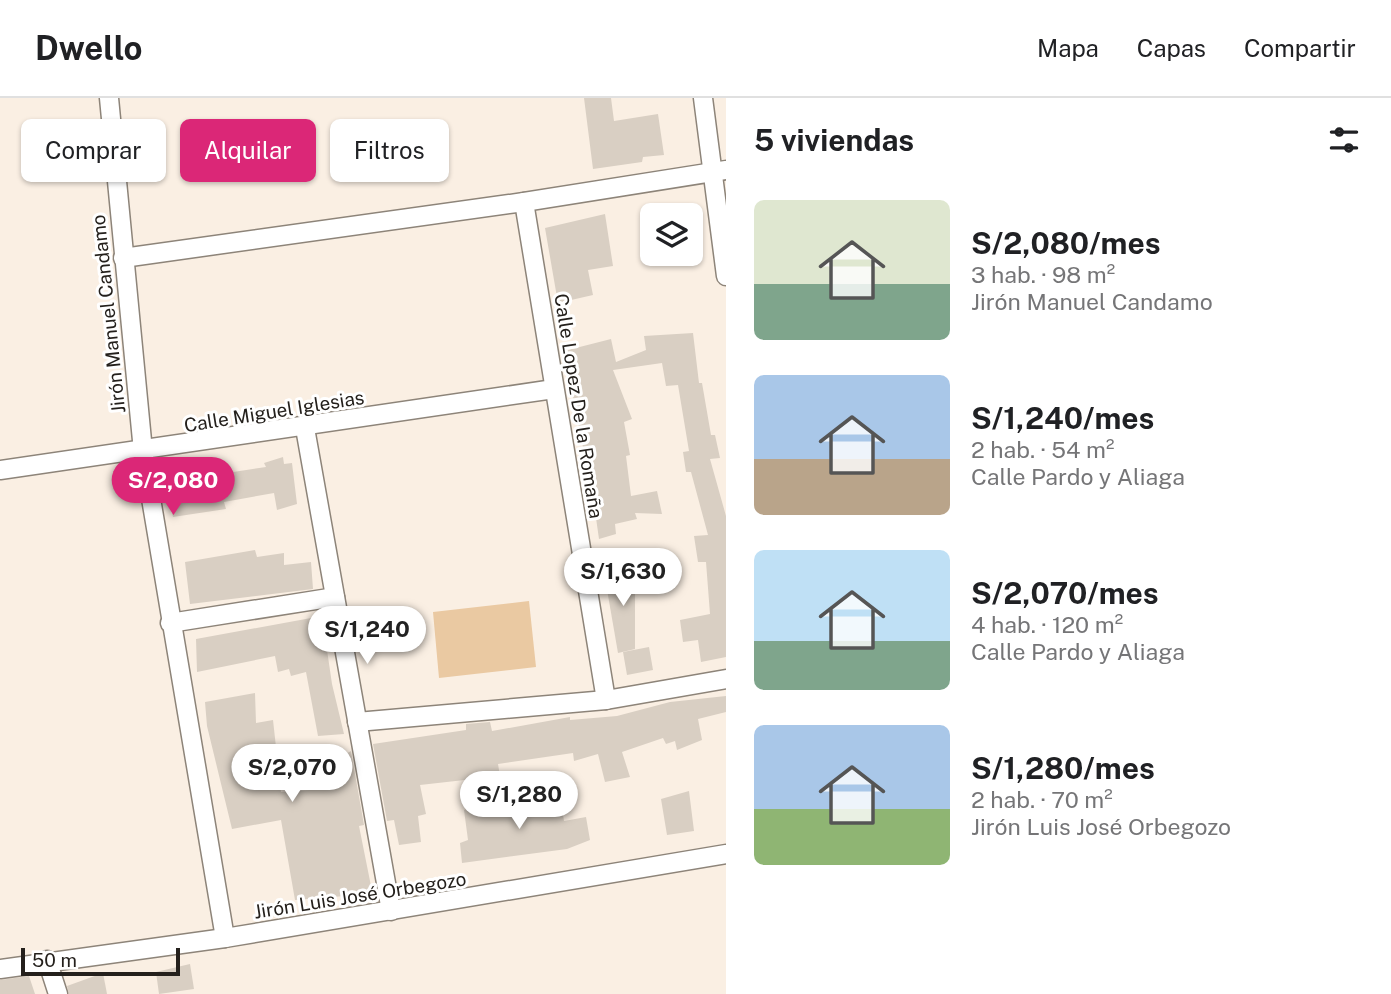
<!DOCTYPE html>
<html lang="es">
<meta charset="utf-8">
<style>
body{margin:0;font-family:"Public Sans",sans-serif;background:#f6f6f6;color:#202124;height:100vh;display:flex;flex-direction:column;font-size:26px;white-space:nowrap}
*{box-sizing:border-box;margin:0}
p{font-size:23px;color:#757577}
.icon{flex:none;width:38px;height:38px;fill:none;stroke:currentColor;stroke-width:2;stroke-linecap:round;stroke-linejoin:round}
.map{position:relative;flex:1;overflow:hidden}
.details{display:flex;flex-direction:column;background:#fff;width:665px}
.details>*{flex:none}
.guide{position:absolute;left:21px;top:21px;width:598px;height:63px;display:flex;gap:14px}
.controls{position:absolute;left:640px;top:105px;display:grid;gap:14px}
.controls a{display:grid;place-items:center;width:63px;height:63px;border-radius:10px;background:#fff;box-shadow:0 2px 5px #0004;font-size:35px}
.scale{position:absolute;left:21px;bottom:18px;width:159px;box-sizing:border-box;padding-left:7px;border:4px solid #24201c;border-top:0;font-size:19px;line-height:24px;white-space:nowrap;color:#24201c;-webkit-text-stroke:5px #fff;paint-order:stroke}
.price{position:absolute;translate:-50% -60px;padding:0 16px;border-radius:24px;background:#fff;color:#222;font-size:23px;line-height:46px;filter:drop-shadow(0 2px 4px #0008)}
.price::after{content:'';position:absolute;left:50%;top:42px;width:21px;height:16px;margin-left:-10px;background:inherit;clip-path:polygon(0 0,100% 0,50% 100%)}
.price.active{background:#db2777;color:#fff}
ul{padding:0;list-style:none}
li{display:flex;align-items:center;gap:21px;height:175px;padding:0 28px}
li span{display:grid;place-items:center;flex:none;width:196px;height:140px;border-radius:10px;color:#555}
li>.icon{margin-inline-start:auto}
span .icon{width:84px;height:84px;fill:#fffc;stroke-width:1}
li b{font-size:30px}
h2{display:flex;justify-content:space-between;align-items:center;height:84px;padding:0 28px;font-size:30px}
.tag{padding:0 24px;border-radius:10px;background:#fff;box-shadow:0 2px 5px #0004;font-size:24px;line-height:63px}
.tag.active{background:#db2777;color:#fff}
header{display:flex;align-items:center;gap:42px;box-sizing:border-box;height:98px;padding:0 35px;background:#fff;border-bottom:2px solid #e0e0e0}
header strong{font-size:33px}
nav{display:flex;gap:38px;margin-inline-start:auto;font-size:24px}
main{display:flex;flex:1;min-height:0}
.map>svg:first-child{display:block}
</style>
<header>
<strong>Dwello</strong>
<nav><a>Mapa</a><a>Capas</a><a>Compartir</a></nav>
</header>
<main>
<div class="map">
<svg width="726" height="896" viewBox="0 0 726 896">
<rect width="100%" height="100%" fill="#faefe3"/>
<polygon fill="#eac9a2" points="529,503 536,569 439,580 433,514"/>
<g fill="#d9cfc3">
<polygon points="584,0 611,0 614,23 658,16 664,57 643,59 642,64 593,71"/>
<polygon points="605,116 613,168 588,172 593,197 558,205 545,130"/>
<polygon points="693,235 699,285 702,285 711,337 715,337 720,360 710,361 726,418 726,559 701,564 698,542 683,544 680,522 710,516 706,464 698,464 694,438 708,437 691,374 686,374 683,354 689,353 678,287 666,288 662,265 613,272 632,321 624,324 630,357 626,358 631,398 657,393 662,416 635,415 637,421 615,426 616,436 599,441 595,413 588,413 588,407 594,405 564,253 611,241 616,264 646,252 644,238"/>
<polygon points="283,359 284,366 292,365 297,406 277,412 274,395 224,404 226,411 173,419 169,401 195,398 194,380 266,369 264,365"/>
<polygon points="255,452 257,459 284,455 284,467 311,464 313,491 190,506 185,464"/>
<polygon points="635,468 635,551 618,555 605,480"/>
<polygon points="322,518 332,586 344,636 318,638 306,574 291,578 289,571 278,574 275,558 197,574 196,541"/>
<polygon points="649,549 653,572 627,577 623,554"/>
<polygon points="255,595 256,625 273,622 281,694 323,691 321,666 344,651 344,657 351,653 364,727 359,728 374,803 347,808 345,798 295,802 281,722 232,731 207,628 205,604"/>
<polygon points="726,598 726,614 698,621 702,642 677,652 675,643 666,646 663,640 622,654 630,679 605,684 598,656 574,663 573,655 498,666 500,678 420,687 426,716 418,718 421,744 399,747 394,722 387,723 373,646 466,632 466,626 490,624 492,633 570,619 570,622 617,618 670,604"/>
<polygon points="689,693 694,733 667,737 661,701"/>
<polygon points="503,698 506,712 561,703 564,723 586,719 590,742 567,751 462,765 460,745 468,742 464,712"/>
<polygon points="190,866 194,891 159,896 156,874"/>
<polygon points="103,875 107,896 69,896 67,888"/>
<polygon points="29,878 35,896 0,896 0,882"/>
</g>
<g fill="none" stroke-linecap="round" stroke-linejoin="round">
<defs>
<g id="minor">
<polyline points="109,0 143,353 225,840"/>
<polyline points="703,0 726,178"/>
<polyline points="524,104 606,602"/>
<polyline points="123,160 524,104 726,72"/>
<polyline points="305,330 391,813"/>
<polyline points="0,372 554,291"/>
<polyline points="170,525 335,499"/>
<polyline points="357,624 606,602 726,581"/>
<polyline points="47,862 58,896"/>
<polyline points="0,871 225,840 726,756"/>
</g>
</defs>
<use href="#minor" stroke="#8d8479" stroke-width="21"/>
<use href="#minor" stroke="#fff" stroke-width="18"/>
</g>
<g text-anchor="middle" stroke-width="6" stroke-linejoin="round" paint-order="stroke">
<g font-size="19" fill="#24201c" stroke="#fff">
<text transform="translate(108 216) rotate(-96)" y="7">Jirón Manuel Candamo</text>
<text transform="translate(579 308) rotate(81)" y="7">Calle Lopez De la Romaña</text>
<text transform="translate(274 313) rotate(-9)" y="7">Calle Miguel Iglesias</text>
<text transform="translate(360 797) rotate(-9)" y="7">Jirón Luis José Orbegozo</text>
</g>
</g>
</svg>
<div class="controls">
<a><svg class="icon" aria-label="layers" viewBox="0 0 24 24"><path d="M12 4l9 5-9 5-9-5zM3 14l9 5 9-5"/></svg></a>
</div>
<div class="scale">50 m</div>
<b class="price active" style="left:173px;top:419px">S/2,080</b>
<b class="price" style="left:623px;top:510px">S/1,630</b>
<b class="price" style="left:367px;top:568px">S/1,240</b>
<b class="price" style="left:292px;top:706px">S/2,070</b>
<b class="price" style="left:519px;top:733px">S/1,280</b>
<div class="guide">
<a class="tag">Comprar</a>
<a class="tag active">Alquilar</a>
<a class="tag">Filtros</a>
</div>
</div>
<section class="details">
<h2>5 viviendas<svg class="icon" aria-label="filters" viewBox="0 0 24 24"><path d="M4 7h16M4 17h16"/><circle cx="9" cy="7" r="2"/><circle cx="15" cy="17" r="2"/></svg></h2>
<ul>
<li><span style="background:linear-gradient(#dfe7d0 60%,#7fa58c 0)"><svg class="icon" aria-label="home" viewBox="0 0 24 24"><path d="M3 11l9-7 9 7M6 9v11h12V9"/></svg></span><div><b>S/2,080/mes</b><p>3 hab. · 98 m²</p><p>Jirón Manuel Candamo</p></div></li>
<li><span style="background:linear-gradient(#a9c7e8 60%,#b9a48a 0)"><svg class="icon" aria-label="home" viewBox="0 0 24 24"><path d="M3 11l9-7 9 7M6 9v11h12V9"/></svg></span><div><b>S/1,240/mes</b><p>2 hab. · 54 m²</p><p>Calle Pardo y Aliaga</p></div></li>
<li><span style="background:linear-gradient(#bfe0f5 65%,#7fa58c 0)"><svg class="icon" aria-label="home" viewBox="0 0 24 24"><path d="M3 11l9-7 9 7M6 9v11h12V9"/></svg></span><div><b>S/2,070/mes</b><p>4 hab. · 120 m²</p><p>Calle Pardo y Aliaga</p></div></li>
<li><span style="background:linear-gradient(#a9c7e8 60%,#8fb573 0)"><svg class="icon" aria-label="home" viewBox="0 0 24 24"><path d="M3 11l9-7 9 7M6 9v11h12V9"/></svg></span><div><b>S/1,280/mes</b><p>2 hab. · 70 m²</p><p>Jirón Luis José Orbegozo</p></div></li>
</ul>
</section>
</main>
